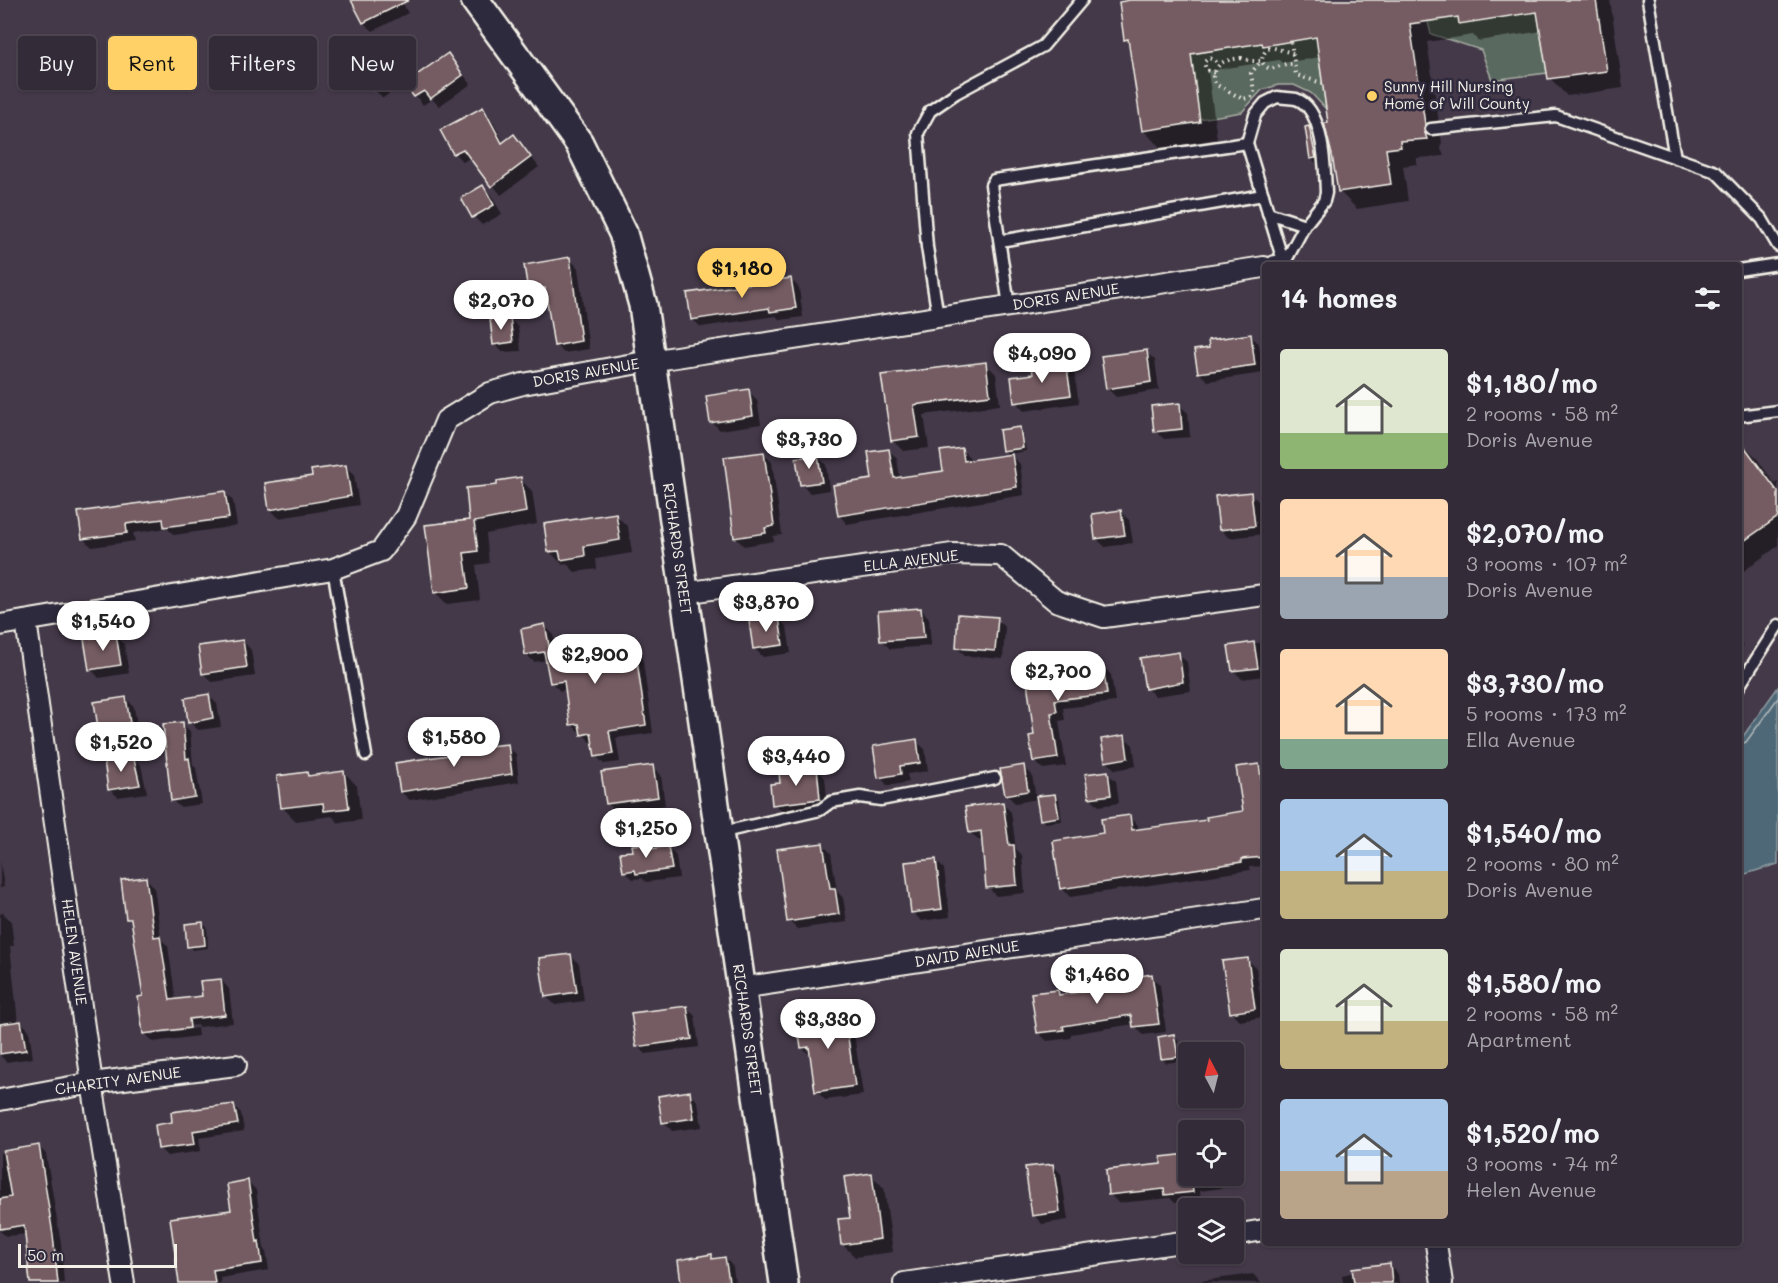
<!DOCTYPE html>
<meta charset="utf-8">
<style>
body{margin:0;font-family:Mali,sans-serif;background:#3e3742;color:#f1f3f6;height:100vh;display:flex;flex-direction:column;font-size:22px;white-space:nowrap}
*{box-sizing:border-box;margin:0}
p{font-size:20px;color:#a9a7ad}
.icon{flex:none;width:33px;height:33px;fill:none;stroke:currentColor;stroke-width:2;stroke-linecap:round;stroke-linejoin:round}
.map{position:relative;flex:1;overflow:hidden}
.panel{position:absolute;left:1262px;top:262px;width:480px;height:984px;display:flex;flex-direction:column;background:#332b37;border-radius:6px;box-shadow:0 2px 4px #0004,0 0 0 2px #4e4752}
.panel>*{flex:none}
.banner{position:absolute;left:18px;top:36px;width:570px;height:54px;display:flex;gap:12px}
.needle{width:39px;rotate:353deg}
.fabs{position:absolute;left:1178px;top:1042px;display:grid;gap:12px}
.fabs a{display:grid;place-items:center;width:66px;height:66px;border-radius:6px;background:#332b37;box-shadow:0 2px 4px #0004,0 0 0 2px #4e4752;font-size:30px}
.scale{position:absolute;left:18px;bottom:15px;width:159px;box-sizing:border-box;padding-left:6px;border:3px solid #f4f1e8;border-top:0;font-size:16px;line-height:21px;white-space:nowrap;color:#f4f1e8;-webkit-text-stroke:4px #2f2a3d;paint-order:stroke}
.price{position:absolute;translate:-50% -51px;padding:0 14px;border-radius:21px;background:#fff;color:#222;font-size:20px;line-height:39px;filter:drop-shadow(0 2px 3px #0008)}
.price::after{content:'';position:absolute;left:50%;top:36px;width:18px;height:14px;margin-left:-9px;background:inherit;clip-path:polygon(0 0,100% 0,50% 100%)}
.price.on{background:#ffd166;color:#111}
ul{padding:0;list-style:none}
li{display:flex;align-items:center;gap:18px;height:150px;padding:0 18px}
li span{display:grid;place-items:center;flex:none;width:168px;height:120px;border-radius:6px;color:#555}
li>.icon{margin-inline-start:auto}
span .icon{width:72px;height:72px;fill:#fffc;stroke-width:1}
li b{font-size:26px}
h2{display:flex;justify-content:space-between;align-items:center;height:72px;padding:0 18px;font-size:26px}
.pill{padding:0 21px;border-radius:6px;background:#332b37;box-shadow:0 2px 4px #0004,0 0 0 2px #4e4752;font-size:21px;line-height:54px}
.pill.on{background:#ffd166;color:#111}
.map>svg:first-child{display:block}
</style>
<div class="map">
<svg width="1778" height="1283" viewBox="0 0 1778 1283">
<rect width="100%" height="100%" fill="#443949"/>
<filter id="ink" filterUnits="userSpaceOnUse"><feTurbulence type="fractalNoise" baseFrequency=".0167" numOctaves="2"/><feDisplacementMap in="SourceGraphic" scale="12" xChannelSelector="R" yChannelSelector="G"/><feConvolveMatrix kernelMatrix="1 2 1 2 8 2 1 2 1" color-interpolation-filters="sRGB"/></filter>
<g filter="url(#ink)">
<g fill="#5a695f" stroke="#a7ada4" stroke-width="1.5">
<polygon points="1537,12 1547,73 1492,80 1481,50 1431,34 1428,22 1458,17 1459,23"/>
<polygon points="1316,37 1326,109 1311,93 1294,85 1278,85 1262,90 1242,112 1200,119 1191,54 1262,43 1263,46"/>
</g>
<polygon fill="#4f6877" stroke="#919fa4" stroke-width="1.5" points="1778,687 1778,864 1739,876 1739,742"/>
<g fill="#0007">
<polygon points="353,0 401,0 408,13 373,31 364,23"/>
<polygon points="1140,0 1610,0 1623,88 1567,96 1550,78 1542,31 1478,41 1473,35 1427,42 1442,143 1441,149 1444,156 1417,158 1417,164 1403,166 1408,201 1357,209 1339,191 1320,57 1282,63 1279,60 1208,71 1217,139 1161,148 1143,130 1131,45 1125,39"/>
<polygon points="447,55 471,84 439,106 432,99 423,105 406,84"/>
<polygon points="379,59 400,86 383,98 375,90"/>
<polygon points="483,109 491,118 504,143 514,136 539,167 501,195 471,157 463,162 454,153"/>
<polygon points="1309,128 1327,146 1333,175 1329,176 1311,158"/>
<polygon points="483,187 491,195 502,214 482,225 474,217"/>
<polygon points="570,259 578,268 589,349 564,353 555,345 548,297 538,299 530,291"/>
<polygon points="791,279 799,288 803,317 780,320 776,316 701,327 692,319"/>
<polygon points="510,319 518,327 521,351 503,352 494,344"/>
<polygon points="1250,335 1259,344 1263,373 1208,381 1199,373 1211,350"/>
<polygon points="1146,352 1155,360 1159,390 1116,397 1107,388"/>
<polygon points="985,363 996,374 1000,405 924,415 929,448 903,451 892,440 882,376"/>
<polygon points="1066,363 1074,372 1079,403 1024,411 1016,402 1034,376"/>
<polygon points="748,391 757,400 761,424 720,430 712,422"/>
<polygon points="1179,405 1188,413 1190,437 1164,439 1155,431"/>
<polygon points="1020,429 1023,433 1026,451 1010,454 1020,464 1024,495 847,524 839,515 873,480 889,450 897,459 900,479 944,472 962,450 970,458 970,461 1010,456 1004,450"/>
<polygon points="1738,440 1755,456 1775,484 1778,482 1778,546 1738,575"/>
<polygon points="763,453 772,462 782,535 773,536 774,541 744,546 735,537"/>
<polygon points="818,457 826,465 829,490 810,493 801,484"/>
<polygon points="345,466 354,475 359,505 279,518 271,510 314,478"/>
<polygon points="520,479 532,491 537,524 486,534 489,563 476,565 480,600 447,604 435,592 471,521 499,486"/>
<polygon points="225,493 233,501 237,526 174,535 167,528 133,533 135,541 92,547 83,539 80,514"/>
<polygon points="1251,494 1259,502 1263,534 1229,538 1220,529"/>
<polygon points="1121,512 1129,520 1133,543 1105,547 1097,539"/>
<polygon points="615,514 628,527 632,553 596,559 597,569 575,572 567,564 563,565 550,552"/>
<polygon points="921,609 929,618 931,646 890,649 882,640"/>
<polygon points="779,619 787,627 791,653 763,657 754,648"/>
<polygon points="997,619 1005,627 1003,659 966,656 957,648"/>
<polygon points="545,626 553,634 556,652 633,640 641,648 653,733 616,738 620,762 604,764 596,756 593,742 590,742 582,732 580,733 572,725 567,689 560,691 552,683 547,660 534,662 526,654"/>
<polygon points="115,635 124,644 129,673 99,678 91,669"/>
<polygon points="1738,640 1743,646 1738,649"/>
<polygon points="243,641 251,650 255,676 212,682 203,673"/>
<polygon points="1264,642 1264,676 1242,679 1233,670 1230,647"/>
<polygon points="1178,654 1187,662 1191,691 1155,696 1146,688"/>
<polygon points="1103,666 1111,675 1115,702 1063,708 1065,720 1059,721 1066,766 1043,769 1034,761 1036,736 1028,675"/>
<polygon points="1738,667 1747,679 1738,685"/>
<polygon points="209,696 217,704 221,727 198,730 190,722"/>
<polygon points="126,698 134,707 138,731 108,735 100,727"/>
<polygon points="182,724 190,731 193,765 196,768 202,804 180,807 172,800"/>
<polygon points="1124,737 1133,745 1136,766 1115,770 1107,761"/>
<polygon points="916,741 925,749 928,771 907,774 909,782 888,786 880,777"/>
<polygon points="507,746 516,754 519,782 410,800 401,792 490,750"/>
<polygon points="132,757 141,765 147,793 118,797 109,789"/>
<polygon points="1259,765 1264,771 1264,866 1249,867 1250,870 1070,897 1062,888 1104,835 1129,817 1138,825 1139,831 1209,821 1245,813"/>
<polygon points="653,767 661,775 665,805 616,812 607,803"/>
<polygon points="1024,767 1032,775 1036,798 1055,795 1059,799 1062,821 1045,823 1041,819 1038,799 1015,803 1006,794"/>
<polygon points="816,769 825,778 828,807 783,812 774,804 782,784"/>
<polygon points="344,772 357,786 361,820 339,823 332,816 296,821 283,808 307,773 310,777"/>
<polygon points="1107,773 1116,781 1119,803 1099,806 1090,797"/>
<polygon points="1002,803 1011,812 1016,849 1022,855 1025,893 996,896 988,887 983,840 978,840 970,832"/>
<polygon points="650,844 655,849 668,848 676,856 679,878 646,882 642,878 633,879 624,871 635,852"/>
<polygon points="822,844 831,853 837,891 843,898 847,922 797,929 789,921"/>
<polygon points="935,860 944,869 950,917 921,921 913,912"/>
<polygon points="0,862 4,887 0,888"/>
<polygon points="146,878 154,887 161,939 168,946 176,1001 204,997 221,980 229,989 233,1023 198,1027 197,1025 150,1032 150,1035 197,1028 198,1036 153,1042 145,1033 144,998 134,925 128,919"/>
<polygon points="3,913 11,921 14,946 10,946 18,1023 21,1022 29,1030 33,1058 6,1062 0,1055 0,914"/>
<polygon points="203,924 207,927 208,948 192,950 189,946"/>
<polygon points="570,955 579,964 584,1001 555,1005 546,996"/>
<polygon points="1247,959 1256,968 1263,1017 1240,1021 1231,1012"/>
<polygon points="1151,976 1160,985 1166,1032 1143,1035 1134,1024 1071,1034 1071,1038 1047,1041 1038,1032 1058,991 1062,996 1129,986"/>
<polygon points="686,1007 695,1016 699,1047 646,1054 637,1046"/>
<polygon points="844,1012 852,1020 863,1095 825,1100 817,1091 812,1057 802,1048"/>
<polygon points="1174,1036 1178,1040 1181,1061 1166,1063 1162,1059"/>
<polygon points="690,1093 698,1102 702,1127 672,1131 664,1122"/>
<polygon points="234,1106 241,1113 244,1131 199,1138 201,1151 167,1156 160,1149 174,1123"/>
<polygon points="38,1146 46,1154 61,1244 64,1283 32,1283 27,1234 6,1236 0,1231 0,1153"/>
<polygon points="1188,1155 1188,1176 1233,1176 1233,1167 1236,1186 1200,1191 1201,1200 1175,1203 1170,1198 1118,1203 1110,1194 1163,1166"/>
<polygon points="1053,1165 1061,1174 1068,1220 1042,1224 1034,1215"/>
<polygon points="871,1175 884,1188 893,1252 855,1257 842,1244"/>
<polygon points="248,1182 256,1190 264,1248 266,1251 269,1270 220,1278 221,1283 180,1283 232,1211"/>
<polygon points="711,1256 715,1260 725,1258 733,1267 735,1283 683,1283"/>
<polygon points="1390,1265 1398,1274 1399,1283 1343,1283 1342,1275"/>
<polygon points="1253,1274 1261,1283 1193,1282"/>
</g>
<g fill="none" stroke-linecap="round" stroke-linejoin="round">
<polyline stroke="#b2babb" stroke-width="1.5" points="1738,745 1746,742 1778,698"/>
</g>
<g fill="#745c64" stroke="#f4f1e8" stroke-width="1.5">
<polygon points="351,0 409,0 363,23"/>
<polygon points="1130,0 1596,0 1607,71 1548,79 1537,12 1459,24 1458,17 1410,24 1425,124 1424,130 1427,139 1400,141 1401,147 1386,149 1391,184 1338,192 1332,155 1324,123 1328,123 1316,37 1263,46 1262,43 1191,54 1200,122 1142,131 1128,39 1124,40 1119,2"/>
<polygon points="448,53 463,75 430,99 424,91 414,97 404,84"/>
<polygon points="379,57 393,77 374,91 359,71"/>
<polygon points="483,107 502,143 514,134 531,157 491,187 463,149 453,154 440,130"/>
<polygon points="1309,126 1316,158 1310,159 1305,127"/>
<polygon points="483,185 494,205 472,218 461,198"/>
<polygon points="570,257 581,341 554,346 545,288 528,291 524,265"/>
<polygon points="791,278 796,308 770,312 769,308 691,320 687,293"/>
<polygon points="510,317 513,342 493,345 490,319"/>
<polygon points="1251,334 1255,365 1198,373 1194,350 1209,348 1208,340"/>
<polygon points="1147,350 1151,382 1106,389 1101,356"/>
<polygon points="986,362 990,395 914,405 919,437 891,441 881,375"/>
<polygon points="1066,362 1071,395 1014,403 1011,377 1033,374 1032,367"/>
<polygon points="749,389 753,416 710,423 706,396"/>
<polygon points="1180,403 1182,429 1154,432 1151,406"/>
<polygon points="1020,427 1023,448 1002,451 999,430"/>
<polygon points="1738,438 1778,492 1778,517 1738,545"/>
<polygon points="962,448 964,461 1012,454 1017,487 838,516 833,485 872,479 868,452 889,449 894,478 943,471 940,451"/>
<polygon points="764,452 774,526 765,528 766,533 734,538 724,457"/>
<polygon points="818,455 822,482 800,485 796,458"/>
<polygon points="346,465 351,496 269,510 265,483 312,476 311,470"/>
<polygon points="521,477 526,512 474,522 478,551 464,553 469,588 434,593 425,525 469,520 466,488 497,485 497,481"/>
<polygon points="225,491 229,518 164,527 163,519 126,524 127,533 82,539 78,512"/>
<polygon points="1251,492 1255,526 1219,530 1215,496"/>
<polygon points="1121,510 1125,535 1095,539 1092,514"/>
<polygon points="616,513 620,540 584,546 585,556 561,560 559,551 548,552 544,524"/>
<polygon points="921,608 924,638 880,641 878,611"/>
<polygon points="958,614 998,617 995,651 956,648"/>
<polygon points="779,617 783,645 753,649 749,621"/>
<polygon points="545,624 550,651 634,639 646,725 609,731 613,754 595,757 591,733 581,735 579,724 570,725 564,681 550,683 544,652 525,655 521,629"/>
<polygon points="116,634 121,665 89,670 84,639"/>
<polygon points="243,640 247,667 202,674 198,646"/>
<polygon points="1254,642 1258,668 1232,671 1228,646"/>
<polygon points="1179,652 1183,682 1145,689 1140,658"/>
<polygon points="1103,665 1107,694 1055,700 1057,712 1051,713 1058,758 1033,762 1029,736 1034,735 1026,674"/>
<polygon points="209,694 213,718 188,723 185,698"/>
<polygon points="126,697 130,723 98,728 94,702"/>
<polygon points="183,722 186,759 189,758 195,797 171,801 163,724"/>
<polygon points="1125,735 1128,758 1105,762 1101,739"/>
<polygon points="917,739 920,763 900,766 901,774 878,778 873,746"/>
<polygon points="508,744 512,774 400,792 395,763 489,749 488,746"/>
<polygon points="133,755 140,785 108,790 104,760"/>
<polygon points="1259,764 1264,799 1264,857 1242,859 1242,862 1060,889 1053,841 1103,833 1101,819 1130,815 1132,830 1207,820 1206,817 1243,811 1236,767"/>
<polygon points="653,765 658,797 606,804 601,772"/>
<polygon points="1024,765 1028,791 1005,795 1000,769"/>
<polygon points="817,767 820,799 772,805 770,784 780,783 779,772"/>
<polygon points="344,771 349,808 324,811 323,803 281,808 277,776 307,772 308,776"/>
<polygon points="1108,771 1111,795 1089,798 1085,774"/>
<polygon points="1055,794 1059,817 1040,820 1036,796"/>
<polygon points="1003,802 1009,845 1014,845 1017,885 986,888 981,831 969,833 965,807"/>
<polygon points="650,843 651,849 668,846 672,869 636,874 635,870 623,872 620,852 633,851 632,845"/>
<polygon points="823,843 830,888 835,888 839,914 787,922 777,849"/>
<polygon points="936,859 942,909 911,913 905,862"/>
<polygon points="146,877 154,937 160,936 170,1000 202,996 200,981 221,979 225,1015 189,1019 190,1028 143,1034 138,997 143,996 131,919 126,919 121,880"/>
<polygon points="203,922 205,945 187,947 185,924"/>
<polygon points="571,954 577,992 545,997 539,958"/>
<polygon points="1248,958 1255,1009 1230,1013 1222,961"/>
<polygon points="1152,974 1159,1024 1133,1027 1131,1015 1063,1026 1064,1030 1037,1033 1031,993 1058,990 1059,995 1127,985 1126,978"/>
<polygon points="687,1006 692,1039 636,1047 631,1013"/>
<polygon points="844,1010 855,1086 815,1092 809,1047 801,1048 796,1017"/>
<polygon points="21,1021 26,1050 0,1054 0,1024"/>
<polygon points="1174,1034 1178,1057 1161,1059 1158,1037"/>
<polygon points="690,1091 694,1118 662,1123 658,1096"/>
<polygon points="234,1104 238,1124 193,1131 195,1144 158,1149 155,1125 172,1122 171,1112"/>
<polygon points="39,1145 53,1235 58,1283 30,1283 24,1225 0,1229 0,1199 11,1197 3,1151"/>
<polygon points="1188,1154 1188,1176 1191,1176 1193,1192 1165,1195 1164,1189 1108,1195 1106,1170 1161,1164 1161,1157"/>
<polygon points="1053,1164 1060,1212 1032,1216 1025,1167"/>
<polygon points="872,1173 880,1239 841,1245 838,1219 850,1218 844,1177"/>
<polygon points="248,1180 257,1242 259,1241 262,1263 213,1270 215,1283 179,1283 170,1218 231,1210 227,1184"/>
<polygon points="712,1254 712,1259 725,1257 729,1281 713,1283 681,1283 678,1260"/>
<polygon points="1390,1263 1392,1283 1354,1283 1352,1268"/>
</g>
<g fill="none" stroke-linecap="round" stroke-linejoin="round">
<defs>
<g id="lane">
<polyline points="1648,0 1675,158"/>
<path d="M1277 97C1283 98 1290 98 1296 99 1324 108 1325 169 1326 193L1324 201 1305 225 1284 264 1247 143 1255 115 1265 103Z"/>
<polyline points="1431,129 1556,116 1716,172 1762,219 1778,246"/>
<polyline points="1268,213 1305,225"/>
<polyline points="1000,241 1263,195"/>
<polyline points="1738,270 1778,264"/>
<polyline points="1009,306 991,185 994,180 1247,143"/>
<polyline points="938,317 927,247 918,133 930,111 956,93 1043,46 1082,0"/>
<polyline points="1738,416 1778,411"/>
<polyline points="333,569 366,755"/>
<polyline points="1738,688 1778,625"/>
<polyline points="719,833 820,810 831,802 860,797 881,800 995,778"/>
</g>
<g id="street">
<polyline points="1275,266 1284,266"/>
<polyline points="684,593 952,554 1001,555 1056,601 1104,617 1264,595"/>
<polyline points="26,621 92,1083 124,1283"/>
<polyline points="0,625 333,569 381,551 406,516 446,420 490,393 523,384 650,361 1264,267"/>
<polyline points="741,988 1264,909"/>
<polyline points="0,1100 92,1083 236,1065"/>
<polyline points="1233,1235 1264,1230"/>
<polyline points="1436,1244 1442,1283"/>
<polyline points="904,1283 1188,1241"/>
</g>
<polyline id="secondary" points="475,0 579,143 623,233 643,305 784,1283"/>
</defs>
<use href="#lane" stroke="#f4f1e8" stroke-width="15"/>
<use href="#street" stroke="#f4f1e8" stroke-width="24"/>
<use href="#secondary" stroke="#f4f1e8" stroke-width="32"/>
<g stroke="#f4f1e8" stroke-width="4" stroke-dasharray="1.5 4.5" stroke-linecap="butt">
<polyline points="1291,42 1296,75 1322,83"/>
<path d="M1293 53 1274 48 1267 49C1260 58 1260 65 1271 69L1286 64H1294"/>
<path d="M1241 58 1251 61H1261L1251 73 1254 91 1251 97 1243 99 1215 84 1213 77C1218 61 1225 60 1241 58Z"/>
<polyline points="1214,73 1206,70 1204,62 1209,58 1215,60 1218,65"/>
</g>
<use href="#lane" stroke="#2f2a3d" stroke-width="10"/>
<use href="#street" stroke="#2f2a3d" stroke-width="20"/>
<use href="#secondary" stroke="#2f2a3d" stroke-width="27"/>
</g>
</g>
<circle fill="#ffd166" stroke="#2f2a3d" stroke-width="2" cx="1372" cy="96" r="6"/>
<g text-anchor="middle" stroke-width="5" stroke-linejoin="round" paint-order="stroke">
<g font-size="15" fill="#f4f1e8" stroke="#2f2a3d" text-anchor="start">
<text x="1384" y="92">Sunny Hill Nursing<tspan x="1384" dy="17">Home of Will County</tspan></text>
</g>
<g font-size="15" fill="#f4f1e8" stroke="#2f2a3d">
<text transform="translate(1066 297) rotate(-9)" y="5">DORIS AVENUE</text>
<text transform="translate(586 373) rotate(-10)" y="5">DORIS AVENUE</text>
<text transform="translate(677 549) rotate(82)" y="5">RICHARDS STREET</text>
<text transform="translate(911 561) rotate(-7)" y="5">ELLA AVENUE</text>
<text transform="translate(74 952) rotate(82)" y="5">HELEN AVENUE</text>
<text transform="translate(967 954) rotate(-9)" y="5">DAVID AVENUE</text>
<text transform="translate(747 1030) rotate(82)" y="5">RICHARDS STREET</text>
<text transform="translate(118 1081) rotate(-8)" y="5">CHARITY AVENUE</text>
</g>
</g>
</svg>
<div class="fabs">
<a><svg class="needle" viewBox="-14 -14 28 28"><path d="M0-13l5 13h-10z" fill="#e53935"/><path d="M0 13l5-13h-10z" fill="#a9a7ad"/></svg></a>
<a><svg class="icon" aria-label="locate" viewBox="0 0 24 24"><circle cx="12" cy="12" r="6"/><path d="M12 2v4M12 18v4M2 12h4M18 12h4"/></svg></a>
<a><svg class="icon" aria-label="layers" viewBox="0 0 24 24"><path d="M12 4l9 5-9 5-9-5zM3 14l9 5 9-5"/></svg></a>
</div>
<div class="scale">50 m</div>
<b class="price on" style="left:742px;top:299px">$1,180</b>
<b class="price" style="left:501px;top:331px">$2,070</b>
<b class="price" style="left:1042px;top:384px">$4,090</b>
<b class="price" style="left:809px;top:470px">$3,730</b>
<b class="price" style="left:766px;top:633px">$3,870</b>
<b class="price" style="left:103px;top:652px">$1,540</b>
<b class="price" style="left:595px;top:685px">$2,900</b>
<b class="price" style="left:1058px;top:702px">$2,700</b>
<b class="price" style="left:454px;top:768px">$1,580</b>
<b class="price" style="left:121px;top:773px">$1,520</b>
<b class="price" style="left:796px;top:787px">$3,440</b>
<b class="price" style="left:646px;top:859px">$1,250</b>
<b class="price" style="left:1097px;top:1005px">$1,460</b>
<b class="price" style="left:828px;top:1050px">$3,330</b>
<div class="banner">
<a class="pill">Buy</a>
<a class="pill on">Rent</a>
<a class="pill">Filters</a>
<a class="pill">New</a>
</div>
<section class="panel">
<h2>14 homes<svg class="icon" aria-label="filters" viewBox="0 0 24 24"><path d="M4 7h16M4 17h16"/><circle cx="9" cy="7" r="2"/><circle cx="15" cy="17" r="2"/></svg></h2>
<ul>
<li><span style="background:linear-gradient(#dfe7d0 70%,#8fb573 0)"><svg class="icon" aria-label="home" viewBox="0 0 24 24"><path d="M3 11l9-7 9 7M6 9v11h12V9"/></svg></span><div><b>$1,180/mo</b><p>2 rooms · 58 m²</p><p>Doris Avenue</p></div></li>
<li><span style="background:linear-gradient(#ffd9b3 65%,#9aa5b1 0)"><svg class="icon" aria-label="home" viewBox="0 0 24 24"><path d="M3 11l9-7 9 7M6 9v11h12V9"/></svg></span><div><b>$2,070/mo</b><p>3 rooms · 107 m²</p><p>Doris Avenue</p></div></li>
<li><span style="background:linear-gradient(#ffd9b3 75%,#7fa58c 0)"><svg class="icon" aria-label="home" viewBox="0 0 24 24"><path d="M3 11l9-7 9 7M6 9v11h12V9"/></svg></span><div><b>$3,730/mo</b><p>5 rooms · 173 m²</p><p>Ella Avenue</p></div></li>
<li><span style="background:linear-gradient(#a9c7e8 60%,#c2b280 0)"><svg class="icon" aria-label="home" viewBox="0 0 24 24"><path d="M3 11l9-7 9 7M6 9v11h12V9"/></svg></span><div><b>$1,540/mo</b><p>2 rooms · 80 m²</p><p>Doris Avenue</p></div></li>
<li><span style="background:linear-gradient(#dfe7d0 60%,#c2b280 0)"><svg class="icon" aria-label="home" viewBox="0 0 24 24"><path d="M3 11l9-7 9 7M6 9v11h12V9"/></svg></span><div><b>$1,580/mo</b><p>2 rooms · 58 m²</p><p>Apartment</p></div></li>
<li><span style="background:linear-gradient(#a9c7e8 60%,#b9a48a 0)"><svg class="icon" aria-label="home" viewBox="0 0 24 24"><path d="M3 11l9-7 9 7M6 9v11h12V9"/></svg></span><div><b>$1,520/mo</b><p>3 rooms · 74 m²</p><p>Helen Avenue</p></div></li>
</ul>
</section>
</div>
